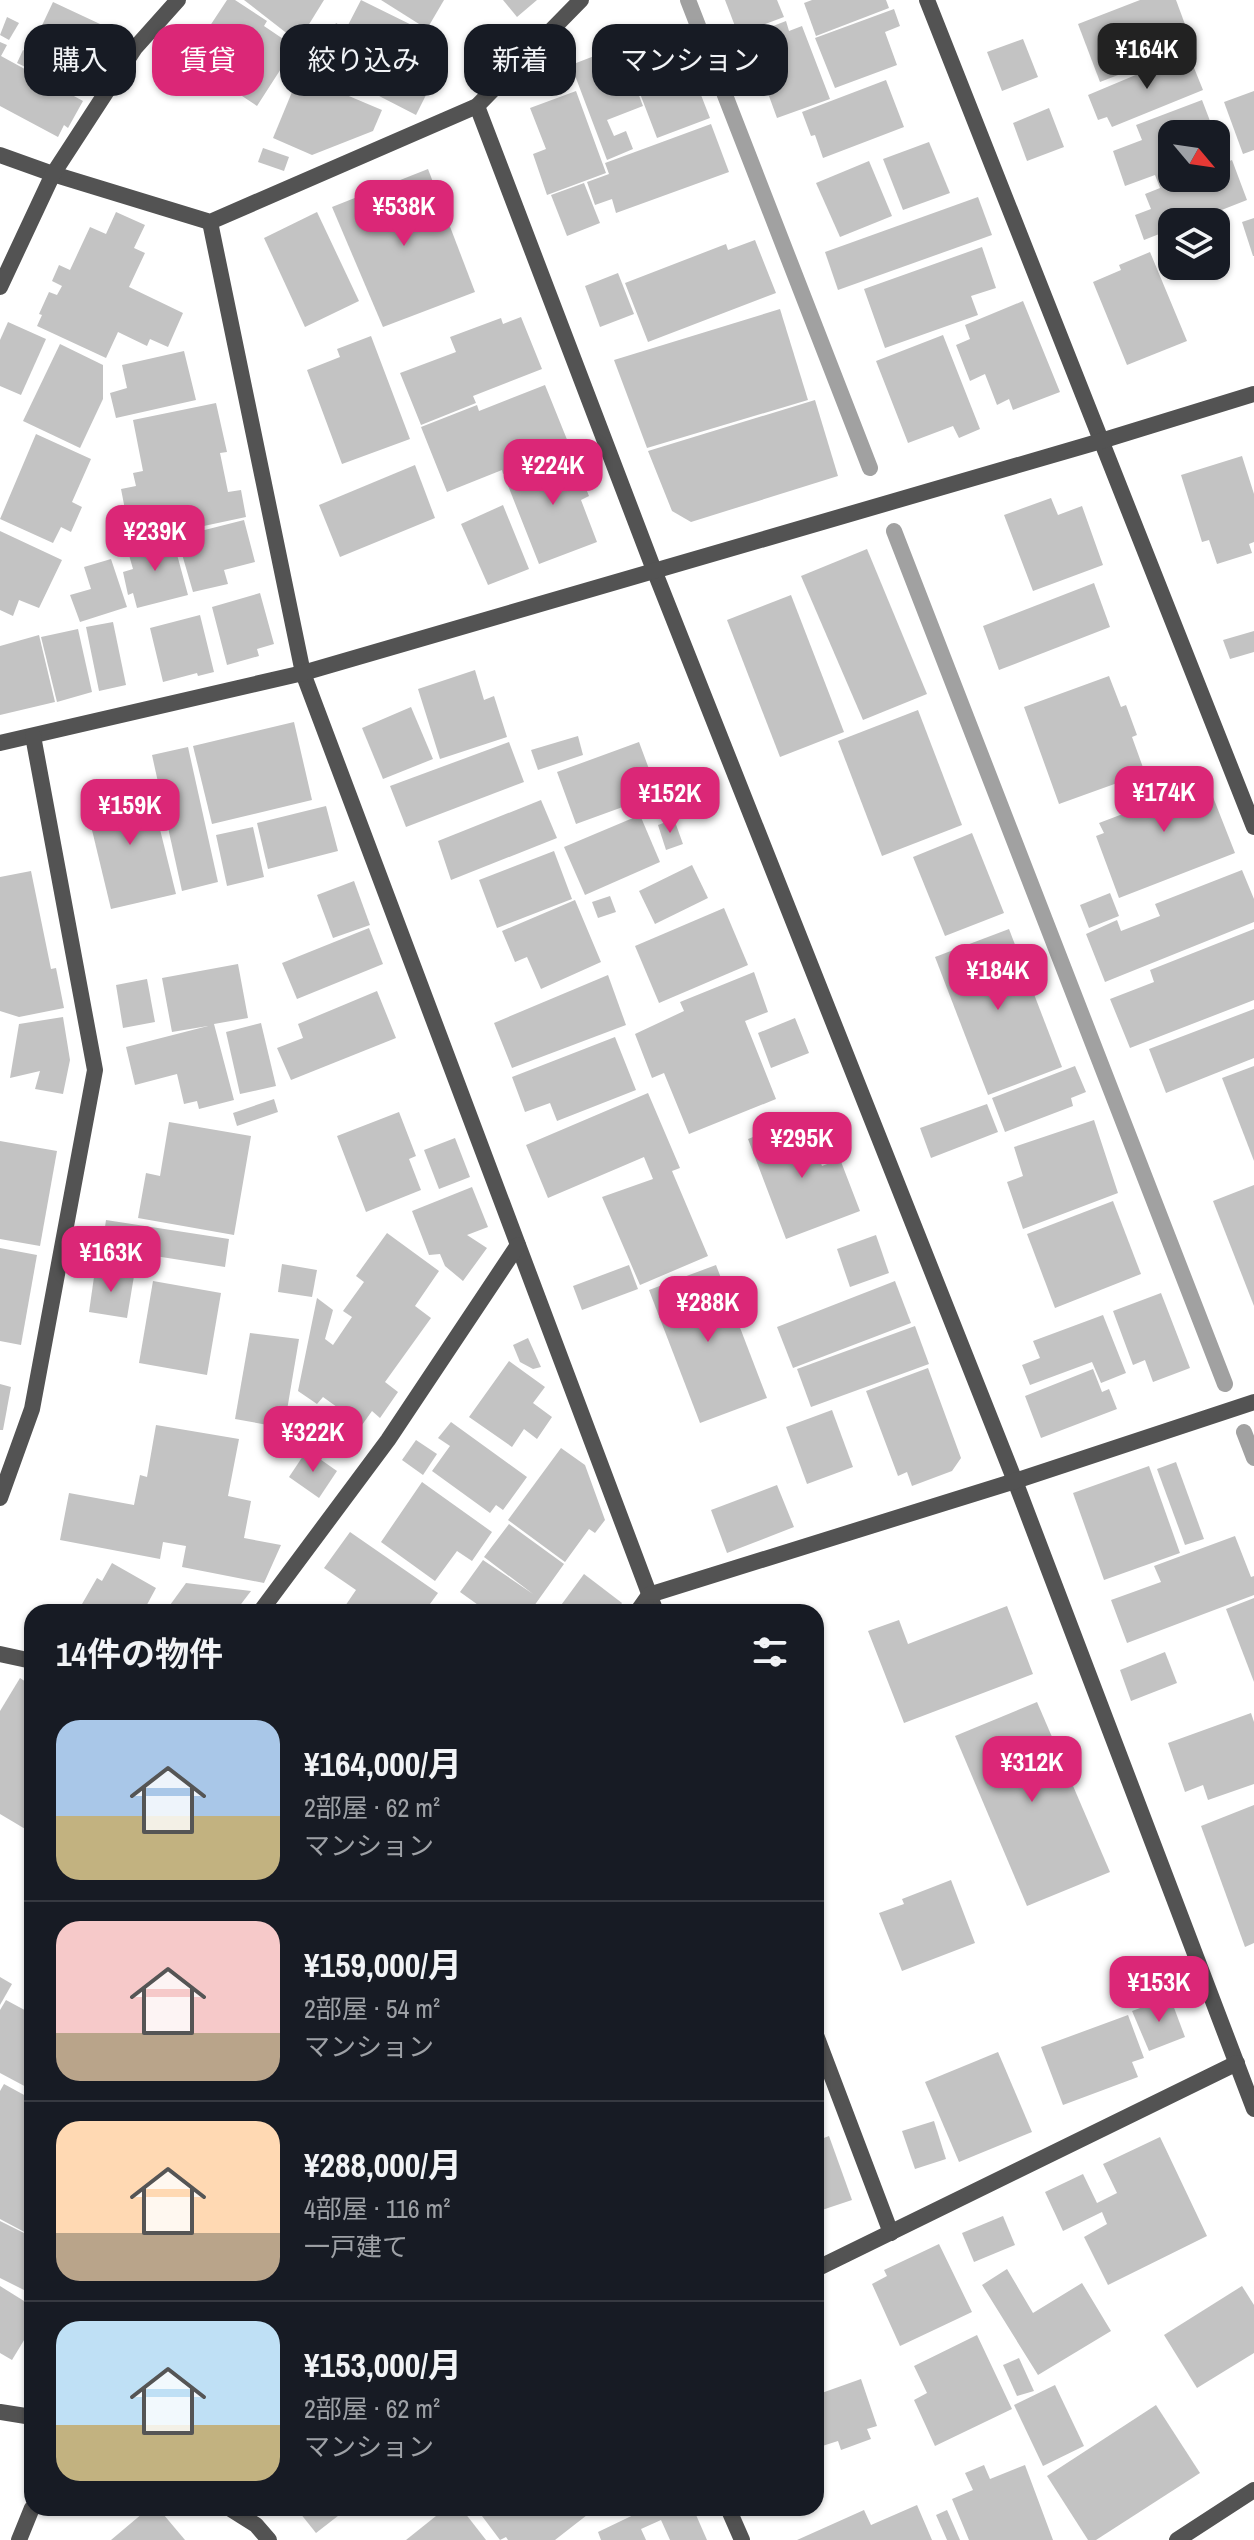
<!DOCTYPE html>
<html lang="ja">
<meta charset="utf-8">
<style>
body{margin:0;font-family:"Archivo Narrow","Noto Sans JP",sans-serif;background:#20242c;color:#f1f3f6;height:100vh;display:flex;flex-direction:column;font-size:30px;white-space:nowrap}
*{box-sizing:border-box;margin:0}
p{font-size:26px;color:#9ea1a6}
.icon{flex:none;width:44px;height:44px;fill:none;stroke:currentColor;stroke-width:2;stroke-linecap:round;stroke-linejoin:round}
.map{position:relative;flex:1;overflow:hidden}
.sheet{position:absolute;left:24px;top:1604px;width:800px;height:912px;display:flex;flex-direction:column;background:#171b24;border-radius:24px;box-shadow:0 2px 6px #0004}
.sheet>*{flex:none}
.banner{position:absolute;left:24px;top:24px;width:800px;height:72px;display:flex;gap:16px}
.needle{width:52px;rotate:119deg}
.buttons{position:absolute;left:1158px;top:120px;display:grid;gap:16px}
.buttons a{display:grid;place-items:center;width:72px;height:72px;border-radius:16px;background:#171b24;box-shadow:0 2px 6px #0004;font-size:40px}
.price{position:absolute;translate:-50% -68px;padding:0 18px;border-radius:16px;background:#db2777;color:#fff;font-size:26px;line-height:52px;filter:drop-shadow(0 2px 4px #0008)}
.price::after{content:'';position:absolute;left:50%;top:48px;width:24px;height:18px;margin-left:-12px;background:inherit;clip-path:polygon(0 0,100% 0,50% 100%)}
.price.selected{background:#222;color:#fff}
ul{padding:0;list-style:none}
li{display:flex;align-items:center;gap:24px;height:200px;padding:0 32px}
li+li{border-top:2px solid #363941}
li span{display:grid;place-items:center;flex:none;width:224px;height:160px;border-radius:24px;color:#555}
li>.icon{margin-inline-start:auto}
span .icon{width:96px;height:96px;fill:#fffc;stroke-width:1}
li b{font-size:34px}
h2{display:flex;justify-content:space-between;align-items:center;height:96px;padding:0 32px;font-size:34px}
.pill{padding:0 28px;border-radius:24px;background:#171b24;box-shadow:0 2px 6px #0004;font-size:28px;line-height:72px}
.pill.selected{background:#db2777;color:#fff}
.map>svg:first-child{display:block}
</style>
<div class="map">
<svg width="1254" height="2540" viewBox="0 0 1254 2540">
<rect width="100%" height="100%" fill="#fff"/>
<g fill="none" stroke-linecap="round" stroke-linejoin="round">
<g stroke="#a1a1a1" stroke-width="16">
<polyline points="688,0 870,468"/>
<polyline points="894,531 1225,1384"/>
<polyline points="1244,1432 1254,1458"/>
</g>
</g>
<g fill="#c3c3c3">
<polygon points="227,0 235,0 267,21 264,26 295,47 257,106 203,70 206,64 198,58 205,47 198,44"/>
<polygon points="244,0 324,0 298,42"/>
<polygon points="361,0 434,36 413,78 430,87 416,115 315,63 336,23 346,29"/>
<polygon points="381,0 444,0 427,29"/>
<polygon points="503,0 537,0 517,17"/>
<polygon points="725,0 777,0 784,17 738,34"/>
<polygon points="812,0 886,0 889,8 816,36 804,3"/>
<polygon points="1140,0 1176,0 1193,46 1100,82 1078,24"/>
<polygon points="53,2 115,31 87,89 70,81 68,87 17,63 23,50 29,53"/>
<polygon points="894,9 900,26 885,32 897,65 835,88 815,38"/>
<polygon points="7,17 19,23 9,40 0,35"/>
<polygon points="786,21 789,31 802,26 830,99 777,118 747,36"/>
<polygon points="634,24 645,53 679,39 710,118 657,138 616,31"/>
<polygon points="1023,39 1038,77 1002,91 987,52"/>
<polygon points="0,42 7,45 1,56 83,101 68,128 64,125 58,137 0,106"/>
<polygon points="620,46 643,106 607,120 614,136 626,131 633,149 607,160 571,65"/>
<polygon points="1188,53 1203,90 1112,127 1107,117 1098,120 1088,95"/>
<polygon points="299,75 382,110 373,131 312,155 273,138"/>
<polygon points="886,80 904,127 823,158 815,135 811,136 802,112"/>
<polygon points="576,91 606,173 547,195 533,154 546,149 530,108"/>
<polygon points="1254,91 1254,150 1243,154 1224,102"/>
<polygon points="1202,100 1215,134 1172,134 1172,178 1216,178 1216,138 1225,163 1232,160 1247,200 1191,222 1172,222 1172,229 1144,240 1135,215 1151,209 1145,194 1160,188 1155,175 1125,186 1113,151 1142,140 1136,125"/>
<polygon points="1049,108 1064,147 1027,161 1013,123"/>
<polygon points="711,124 729,172 616,213 612,199 595,205 587,182 609,174 605,163"/>
<polygon points="929,142 950,193 903,210 883,159"/>
<polygon points="263,148 289,157 284,171 258,162"/>
<polygon points="869,161 892,216 840,237 816,183"/>
<polygon points="428,169 475,292 383,327 332,207"/>
<polygon points="584,183 600,223 567,236 551,195"/>
<polygon points="978,197 992,235 838,290 825,252"/>
<polygon points="116,212 145,225 134,248 145,253 129,287 183,313 168,347 150,339 147,346 118,332 106,358 37,326 42,315 39,314 49,292 57,295 62,286 52,281 59,265 70,270 90,227 106,234"/>
<polygon points="317,212 359,301 305,327 264,238"/>
<polygon points="1254,218 1254,256 1253,256 1242,222"/>
<polygon points="755,240 776,293 648,342 625,283 726,244 728,250"/>
<polygon points="982,247 996,288 971,296 978,315 885,348 864,289"/>
<polygon points="1150,252 1187,341 1127,365 1093,282 1121,270 1119,265"/>
<polygon points="618,273 634,314 600,327 585,286"/>
<polygon points="1023,301 1060,392 1013,410 1009,399 997,405 985,374 970,381 956,345 970,339 965,325"/>
<polygon points="780,309 808,400 647,448 614,360"/>
<polygon points="521,317 542,369 473,396 476,403 421,425 400,373 456,352 450,337 501,318 503,324"/>
<polygon points="8,322 46,339 21,395 0,386 0,340"/>
<polygon points="943,335 980,429 959,438 953,426 908,443 876,361"/>
<polygon points="371,336 410,439 342,464 307,370 340,357 337,349"/>
<polygon points="60,344 103,365 103,399 80,448 23,421"/>
<polygon points="184,351 196,400 116,418 110,393 127,388 122,365"/>
<polygon points="545,385 570,447 503,474 502,470 447,492 421,427 477,405 479,411"/>
<polygon points="815,400 838,476 691,522 672,511 648,451"/>
<polygon points="216,403 227,452 220,453 228,492 241,490 246,517 185,530 182,519 129,530 121,489 136,486 133,473 143,471 133,420"/>
<polygon points="36,434 91,459 72,502 82,507 71,532 61,527 53,543 0,519"/>
<polygon points="571,452 589,496 581,500 597,542 539,564 505,478"/>
<polygon points="1242,456 1254,494 1254,542 1249,544 1252,553 1217,564 1209,540 1202,542 1181,475"/>
<polygon points="415,465 435,518 340,557 319,505"/>
<polygon points="1051,498 1058,515 1082,506 1103,565 1033,591 1004,515"/>
<polygon points="503,505 529,569 488,585 461,524"/>
<polygon points="244,520 255,562 224,570 228,584 193,592 177,537"/>
<polygon points="0,531 62,560 39,608 19,600 13,616 0,610"/>
<polygon points="172,536 188,595 137,608 133,593 128,595 123,572 133,569 127,548"/>
<polygon points="867,549 927,694 863,720 801,576"/>
<polygon points="111,559 127,607 80,622 70,595 91,589 84,567"/>
<polygon points="1094,583 1110,627 999,670 983,626"/>
<polygon points="260,593 274,644 257,649 259,656 227,665 212,607"/>
<polygon points="791,595 844,732 780,757 727,620"/>
<polygon points="200,615 214,672 198,676 197,673 163,682 150,628"/>
<polygon points="113,622 126,685 99,691 86,627"/>
<polygon points="78,629 92,692 57,702 41,637"/>
<polygon points="1254,631 1254,652 1230,659 1223,640"/>
<polygon points="39,635 55,702 0,715 0,646"/>
<polygon points="475,670 484,700 494,696 507,737 440,759 418,689"/>
<polygon points="1109,676 1121,707 1126,705 1137,735 1132,737 1145,773 1059,804 1024,707"/>
<polygon points="411,707 433,759 383,779 362,728"/>
<polygon points="918,710 962,825 882,856 838,741"/>
<polygon points="294,722 312,800 212,824 193,746"/>
<polygon points="578,736 583,755 538,770 531,750"/>
<polygon points="509,742 524,782 406,827 390,786"/>
<polygon points="639,742 649,769 644,770 653,796 576,824 557,772"/>
<polygon points="188,747 218,882 182,891 152,755"/>
<polygon points="1202,769 1235,853 1119,898 1096,836 1104,833 1099,823 1128,812 1123,799"/>
<polygon points="149,785 176,894 111,909 85,801"/>
<polygon points="541,800 557,838 451,880 438,841"/>
<polygon points="326,806 338,851 268,869 257,823"/>
<polygon points="640,815 660,862 585,895 564,847"/>
<polygon points="674,819 683,844 666,850 658,825"/>
<polygon points="253,827 264,877 227,886 216,835"/>
<polygon points="972,833 1004,913 945,936 913,857"/>
<polygon points="554,851 572,899 497,928 479,880"/>
<polygon points="692,865 708,898 655,924 639,891"/>
<polygon points="1242,870 1254,899 1254,922 1105,982 1086,934 1117,920 1121,931 1160,916 1155,904"/>
<polygon points="31,871 51,969 56,968 64,1008 19,1017 0,1011 0,877"/>
<polygon points="354,881 370,925 333,938 317,895"/>
<polygon points="1110,893 1119,916 1089,928 1080,905"/>
<polygon points="610,896 616,912 598,918 592,902"/>
<polygon points="575,900 601,962 541,989 527,957 515,962 502,931"/>
<polygon points="724,908 748,965 659,1003 635,946"/>
<polygon points="369,928 383,964 297,999 282,963"/>
<polygon points="1009,929 1062,1067 988,1095 935,957"/>
<polygon points="1254,929 1254,1000 1130,1048 1110,999 1154,982 1150,970"/>
<polygon points="238,964 248,1018 214,1024 234,1100 199,1109 197,1101 184,1104 177,1074 135,1085 126,1047 208,1026 172,1032 162,978"/>
<polygon points="754,972 768,1012 745,1021 776,1099 689,1134 664,1073 652,1078 635,1034 684,1011 680,1002"/>
<polygon points="608,975 626,1025 512,1068 494,1023"/>
<polygon points="147,979 155,1022 123,1028 116,985"/>
<polygon points="377,991 396,1038 291,1080 277,1048 303,1038 298,1024"/>
<polygon points="1254,1009 1254,1058 1166,1093 1149,1049"/>
<polygon points="63,1017 70,1060 63,1094 35,1089 40,1071 10,1078 19,1024"/>
<polygon points="795,1018 809,1053 771,1068 758,1033"/>
<polygon points="261,1023 276,1086 240,1094 226,1032"/>
<polygon points="615,1037 636,1090 557,1121 550,1103 525,1112 512,1077"/>
<polygon points="1075,1066 1086,1092 1071,1098 1073,1106 1005,1132 992,1098"/>
<polygon points="1254,1066 1254,1161 1222,1078"/>
<polygon points="648,1093 680,1168 672,1171 708,1256 640,1285 602,1197 653,1179 644,1157 548,1198 526,1145"/>
<polygon points="274,1099 278,1112 237,1126 233,1113"/>
<polygon points="987,1104 998,1132 931,1158 920,1128"/>
<polygon points="399,1112 416,1156 409,1159 421,1190 366,1212 337,1136"/>
<polygon points="804,1117 822,1166 840,1159 860,1211 786,1239 748,1139"/>
<polygon points="1094,1120 1118,1193 1023,1229 1007,1182 1023,1176 1014,1147"/>
<polygon points="169,1122 251,1136 234,1235 138,1218 146,1173 160,1176"/>
<polygon points="455,1138 470,1177 439,1189 424,1150"/>
<polygon points="0,1141 57,1151 40,1246 0,1239"/>
<polygon points="1254,1185 1254,1306 1213,1201"/>
<polygon points="472,1187 488,1227 467,1235 487,1248 463,1281 445,1266 440,1254 429,1255 412,1211"/>
<polygon points="1113,1201 1141,1274 1055,1308 1027,1234"/>
<polygon points="106,1220 229,1239 225,1267 155,1256 152,1273 122,1268 124,1251 102,1247"/>
<polygon points="387,1233 439,1271 415,1306 431,1318 385,1382 398,1392 380,1418 372,1411 362,1425 323,1397 317,1404 298,1391 317,1298 333,1310 325,1339 333,1345 352,1317 343,1311 364,1282 356,1276"/>
<polygon points="876,1235 889,1273 850,1287 837,1249"/>
<polygon points="0,1248 37,1255 21,1345 0,1341"/>
<polygon points="282,1264 317,1270 312,1297 278,1292"/>
<polygon points="629,1265 638,1289 582,1310 573,1286"/>
<polygon points="716,1265 767,1398 700,1423 649,1290"/>
<polygon points="95,1270 134,1276 127,1318 89,1312"/>
<polygon points="153,1281 221,1293 207,1375 139,1363"/>
<polygon points="895,1281 911,1323 793,1368 777,1327"/>
<polygon points="1161,1293 1190,1368 1153,1382 1145,1360 1133,1365 1113,1311"/>
<polygon points="1103,1315 1126,1373 1101,1383 1092,1362 1030,1385 1022,1365 1040,1358 1033,1341"/>
<polygon points="915,1326 929,1364 811,1407 797,1369"/>
<polygon points="250,1333 299,1339 284,1428 235,1419"/>
<polygon points="528,1338 541,1367 533,1369 520,1362 513,1345"/>
<polygon points="509,1361 545,1387 533,1403 552,1417 537,1439 524,1429 512,1447 469,1417"/>
<polygon points="928,1368 961,1458 952,1471 912,1486 907,1472 898,1476 866,1391"/>
<polygon points="1093,1369 1102,1392 1109,1389 1117,1409 1041,1438 1025,1396"/>
<polygon points="0,1384 11,1387 3,1430 0,1430"/>
<polygon points="832,1410 853,1467 807,1484 786,1427"/>
<polygon points="451,1422 527,1477 503,1510 496,1505 490,1513 432,1471 450,1446 438,1438"/>
<polygon points="156,1425 239,1439 228,1496 251,1501 244,1538 281,1545 264,1583 182,1567 186,1546 163,1542 160,1559 60,1540 69,1493 134,1505 140,1475 147,1477"/>
<polygon points="416,1440 437,1454 423,1475 402,1460"/>
<polygon points="561,1448 585,1465 605,1520 595,1533 589,1529 565,1562 508,1520"/>
<polygon points="307,1450 337,1471 319,1498 289,1477"/>
<polygon points="1176,1462 1204,1539 1185,1545 1157,1469"/>
<polygon points="1149,1466 1180,1553 1104,1580 1073,1493"/>
<polygon points="422,1482 492,1532 472,1561 457,1551 435,1581 381,1542"/>
<polygon points="777,1485 794,1527 727,1553 711,1510"/>
<polygon points="509,1524 564,1564 534,1606 541,1612 488,1612 460,1592 483,1560 533,1594 484,1557"/>
<polygon points="350,1532 438,1593 424,1612 341,1612 356,1590 324,1568"/>
<polygon points="1235,1536 1251,1577 1254,1576 1254,1595 1127,1643 1111,1600 1161,1582 1154,1566"/>
<polygon points="112,1563 156,1588 143,1612 78,1611 97,1578 102,1581"/>
<polygon points="584,1574 622,1603 616,1612 556,1612"/>
<polygon points="186,1583 251,1591 235,1612 165,1612"/>
<polygon points="1254,1598 1254,1682 1226,1609"/>
<polygon points="1007,1606 1033,1674 904,1723 868,1631 899,1620 908,1644"/>
<polygon points="1165,1652 1177,1683 1131,1701 1120,1670"/>
<polygon points="20,1678 32,1686 32,1833 0,1814 0,1711"/>
<polygon points="1037,1702 1110,1872 1027,1906 955,1736"/>
<polygon points="1251,1713 1254,1722 1254,1784 1208,1800 1203,1785 1185,1792 1168,1743"/>
<polygon points="1254,1805 1254,1943 1245,1947 1201,1826"/>
<polygon points="951,1880 975,1943 902,1971 879,1913 904,1904 902,1899"/>
<polygon points="0,1977 12,1984 0,2005"/>
<polygon points="1170,1997 1185,2037 1149,2051 1132,2011"/>
<polygon points="6,2000 32,2014 32,2236 0,2219 0,2091 4,2084 26,2096 30,2089 0,2073 0,2010"/>
<polygon points="1128,2015 1144,2058 1132,2062 1138,2077 1063,2105 1041,2047"/>
<polygon points="998,2052 1032,2132 959,2162 925,2082"/>
<polygon points="934,2121 946,2159 915,2169 902,2131"/>
<polygon points="829,2136 852,2200 816,2212 816,2141"/>
<polygon points="1160,2137 1207,2236 1108,2285 1084,2237 1107,2224 1102,2212 1063,2231 1045,2192 1083,2174 1097,2203 1117,2193 1103,2164"/>
<polygon points="1003,2216 1015,2245 974,2262 962,2233"/>
<polygon points="0,2221 32,2237 32,2294 0,2278"/>
<polygon points="939,2244 972,2312 900,2346 872,2284 887,2276 884,2270"/>
<polygon points="1007,2269 1033,2313 1082,2283 1111,2331 1038,2375 982,2285"/>
<polygon points="0,2286 32,2306 32,2327 12,2360 0,2353"/>
<polygon points="1242,2286 1254,2305 1254,2353 1197,2388 1164,2335"/>
<polygon points="977,2335 1012,2409 935,2446 914,2400 927,2393 914,2366"/>
<polygon points="1019,2358 1034,2391 1017,2396 1003,2365"/>
<polygon points="861,2379 877,2426 867,2429 871,2439 841,2450 838,2441 816,2448 816,2395"/>
<polygon points="1055,2385 1084,2446 1043,2466 1014,2405"/>
<polygon points="1156,2405 1200,2473 1096,2540 1088,2540 1047,2476"/>
<polygon points="984,2465 990,2479 1025,2465 1053,2540 969,2540 952,2499 973,2490 965,2473"/>
<polygon points="917,2505 932,2540 797,2540 864,2510 871,2525"/>
<polygon points="149,2508 158,2508 185,2540 111,2540"/>
<polygon points="296,2508 340,2508 343,2512 316,2533"/>
<polygon points="446,2508 461,2508 486,2540 406,2540"/>
<polygon points="476,2508 585,2508 582,2510 587,2515 555,2540 508,2540 506,2537 500,2540"/>
<polygon points="648,2508 693,2508 707,2540 670,2540 661,2520 641,2529 646,2540 601,2540 598,2532"/>
<polygon points="947,2510 960,2540 947,2540 936,2515"/>
</g>
<g fill="none" stroke-linecap="round" stroke-linejoin="round">
<g stroke="#535353" stroke-width="16">
<polyline points="927,0 1254,827"/>
<polyline points="477,106 654,570 1015,1481 1254,2109"/>
<polyline points="0,155 53,174 210,222 477,106 581,0"/>
<polyline points="210,222 303,673 656,1612"/>
<polyline points="0,287 53,174 135,48 178,0"/>
<polyline points="0,743 303,673 1101,441 1254,394"/>
<polyline points="0,1498 32,1409 95,1070 33,736"/>
<polyline points="260,1612 388,1440 518,1245"/>
<polyline points="637,1612 649,1595 1015,1481 1254,1402"/>
<polyline points="0,1654 32,1661"/>
<polyline points="816,2035 891,2233"/>
<polyline points="816,2269 1237,2063"/>
<polyline points="0,2412 32,2417"/>
<polyline points="229,2508 256,2525 269,2540"/>
<polyline points="728,2508 742,2540"/>
<polyline points="19,2540 32,2508"/>
<polyline points="1177,2540 1254,2490"/>
</g>
</g>
</svg>
<div class="buttons">
<a><svg class="needle" viewBox="-14 -14 28 28"><path d="M0-13l5 13h-10z" fill="#e53935"/><path d="M0 13l5-13h-10z" fill="#9ea1a6"/></svg></a>
<a><svg class="icon" aria-label="layers" viewBox="0 0 24 24"><path d="M12 4l9 5-9 5-9-5zM3 14l9 5 9-5"/></svg></a>
</div>
<b class="price selected" style="left:1147px;top:91px">¥164K</b>
<b class="price" style="left:404px;top:248px">¥538K</b>
<b class="price" style="left:553px;top:507px">¥224K</b>
<b class="price" style="left:155px;top:573px">¥239K</b>
<b class="price" style="left:1164px;top:834px">¥174K</b>
<b class="price" style="left:670px;top:835px">¥152K</b>
<b class="price" style="left:130px;top:847px">¥159K</b>
<b class="price" style="left:998px;top:1012px">¥184K</b>
<b class="price" style="left:802px;top:1180px">¥295K</b>
<b class="price" style="left:111px;top:1294px">¥163K</b>
<b class="price" style="left:708px;top:1344px">¥288K</b>
<b class="price" style="left:313px;top:1474px">¥322K</b>
<b class="price" style="left:1032px;top:1804px">¥312K</b>
<b class="price" style="left:1159px;top:2024px">¥153K</b>
<div class="banner">
<a class="pill">購入</a>
<a class="pill selected">賃貸</a>
<a class="pill">絞り込み</a>
<a class="pill">新着</a>
<a class="pill">マンション</a>
</div>
<section class="sheet">
<h2>14件の物件<svg class="icon" aria-label="filters" viewBox="0 0 24 24"><path d="M4 7h16M4 17h16"/><circle cx="9" cy="7" r="2"/><circle cx="15" cy="17" r="2"/></svg></h2>
<ul>
<li><span style="background:linear-gradient(#a9c7e8 60%,#c2b280 0)"><svg class="icon" aria-label="home" viewBox="0 0 24 24"><path d="M3 11l9-7 9 7M6 9v11h12V9"/></svg></span><div><b>¥164,000/月</b><p>2部屋 · 62 m²</p><p>マンション</p></div></li>
<li><span style="background:linear-gradient(#f6c9c9 70%,#b9a48a 0)"><svg class="icon" aria-label="home" viewBox="0 0 24 24"><path d="M3 11l9-7 9 7M6 9v11h12V9"/></svg></span><div><b>¥159,000/月</b><p>2部屋 · 54 m²</p><p>マンション</p></div></li>
<li><span style="background:linear-gradient(#ffd9b3 70%,#b9a48a 0)"><svg class="icon" aria-label="home" viewBox="0 0 24 24"><path d="M3 11l9-7 9 7M6 9v11h12V9"/></svg></span><div><b>¥288,000/月</b><p>4部屋 · 116 m²</p><p>一戸建て</p></div></li>
<li><span style="background:linear-gradient(#bfe0f5 65%,#c2b280 0)"><svg class="icon" aria-label="home" viewBox="0 0 24 24"><path d="M3 11l9-7 9 7M6 9v11h12V9"/></svg></span><div><b>¥153,000/月</b><p>2部屋 · 62 m²</p><p>マンション</p></div></li>
</ul>
</section>
</div>
